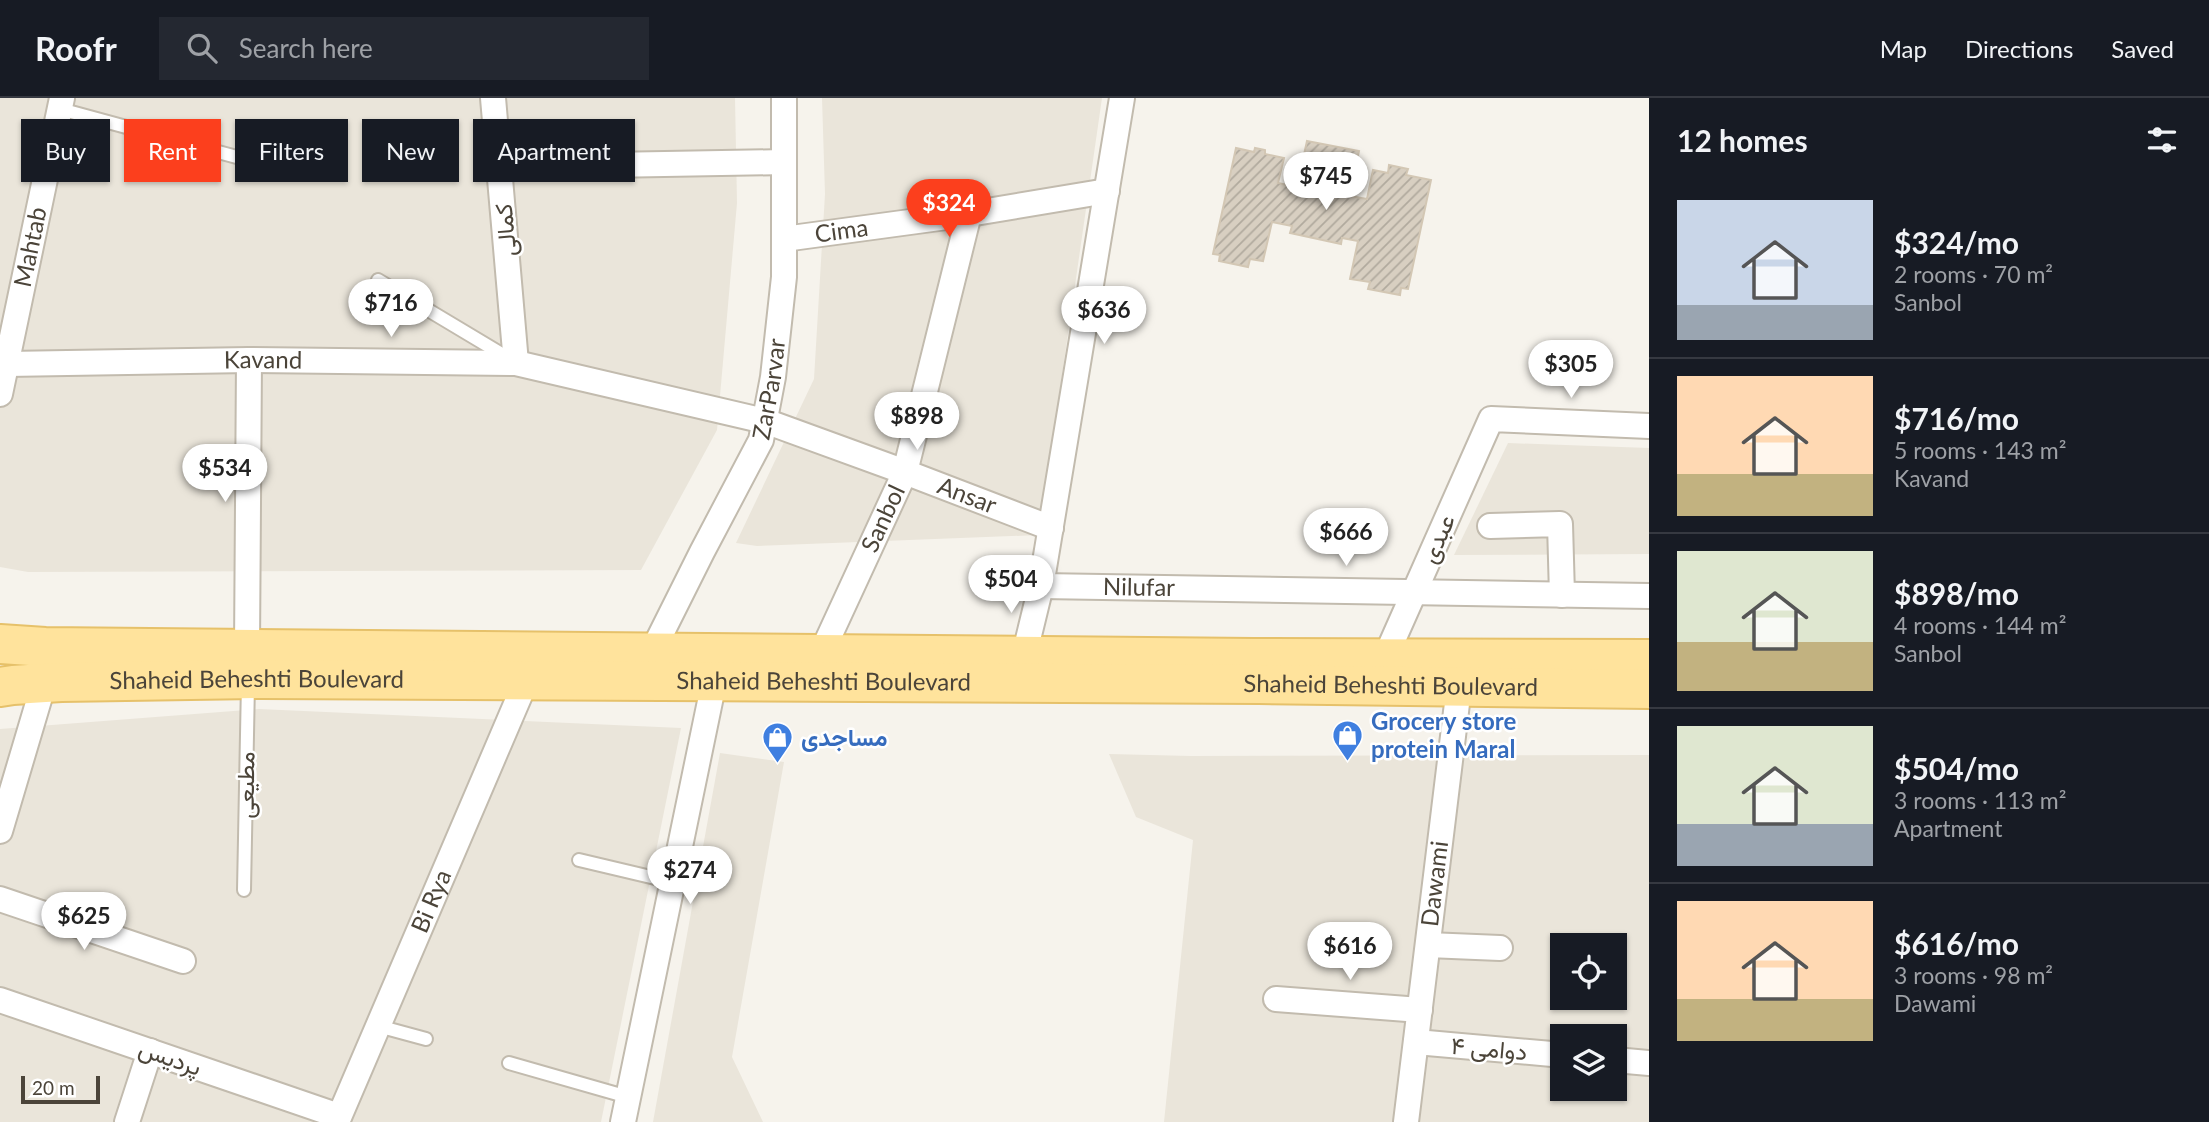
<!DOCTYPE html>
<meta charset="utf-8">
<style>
body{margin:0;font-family:Lato,Vazirmatn,sans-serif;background:#242831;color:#f1f3f6;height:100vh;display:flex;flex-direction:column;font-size:26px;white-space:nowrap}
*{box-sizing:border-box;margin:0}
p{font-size:23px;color:#9ea1a6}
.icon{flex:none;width:38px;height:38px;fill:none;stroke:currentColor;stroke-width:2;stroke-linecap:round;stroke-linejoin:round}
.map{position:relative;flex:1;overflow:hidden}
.panel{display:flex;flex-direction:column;background:#171b24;width:560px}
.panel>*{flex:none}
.hud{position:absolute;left:21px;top:21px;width:665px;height:63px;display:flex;gap:14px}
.fabs{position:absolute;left:1550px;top:835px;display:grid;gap:14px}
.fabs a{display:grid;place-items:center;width:77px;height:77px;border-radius:0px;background:#171b24;box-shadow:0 2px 5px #0004;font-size:35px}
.scale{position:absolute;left:21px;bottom:18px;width:79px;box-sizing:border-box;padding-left:7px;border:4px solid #4b4439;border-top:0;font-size:19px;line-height:24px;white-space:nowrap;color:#4b4439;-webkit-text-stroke:5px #fff;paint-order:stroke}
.price{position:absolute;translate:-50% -60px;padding:0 16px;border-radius:24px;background:#fff;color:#222;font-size:23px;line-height:46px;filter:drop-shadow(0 2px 4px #0008)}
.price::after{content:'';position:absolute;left:50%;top:42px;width:21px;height:16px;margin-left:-10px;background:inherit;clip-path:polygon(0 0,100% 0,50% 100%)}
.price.selected{background:#fc3f1d;color:#fff}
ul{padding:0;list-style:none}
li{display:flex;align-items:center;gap:21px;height:175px;padding:0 28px}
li+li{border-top:2px solid #363941}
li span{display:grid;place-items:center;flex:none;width:196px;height:140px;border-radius:0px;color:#555}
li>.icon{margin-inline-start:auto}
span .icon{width:84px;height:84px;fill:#fffc;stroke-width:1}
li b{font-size:30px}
h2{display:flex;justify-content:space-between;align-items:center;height:84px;padding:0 28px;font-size:30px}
.pill{padding:0 24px;border-radius:0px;background:#171b24;box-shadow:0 2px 5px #0004;font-size:24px;line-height:63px}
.pill.selected{background:#fc3f1d;color:#fff}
header{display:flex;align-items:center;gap:42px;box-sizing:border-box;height:98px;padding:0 35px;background:#171b24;border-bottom:2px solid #363941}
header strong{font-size:33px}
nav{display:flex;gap:38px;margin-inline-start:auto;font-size:24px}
.search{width:490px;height:63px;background:#242831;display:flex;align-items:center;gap:18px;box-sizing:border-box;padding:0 24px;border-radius:0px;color:#9ea1a6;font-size:26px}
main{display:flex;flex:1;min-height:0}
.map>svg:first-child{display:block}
</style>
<header>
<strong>Roofr</strong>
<div class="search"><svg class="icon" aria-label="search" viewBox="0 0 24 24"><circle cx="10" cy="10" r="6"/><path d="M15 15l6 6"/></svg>Search here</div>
<nav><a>Map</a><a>Directions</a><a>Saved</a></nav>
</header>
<main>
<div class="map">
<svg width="1649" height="1024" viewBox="0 0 1649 1024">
<defs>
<pattern id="building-hatch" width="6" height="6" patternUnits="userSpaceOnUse" patternTransform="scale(1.75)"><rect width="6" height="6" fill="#d8cfc1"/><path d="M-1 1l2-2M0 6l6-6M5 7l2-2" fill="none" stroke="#b1aa9e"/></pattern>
</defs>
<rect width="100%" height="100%" fill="#f6f3ec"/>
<g fill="#eae5da" fill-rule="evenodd">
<polygon points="0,0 735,0 737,105 717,332 641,472 28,474 0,469"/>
<polygon points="822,0 1102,0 1039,437 757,448 736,445 814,281 825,96"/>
<polygon points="1508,345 1649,350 1649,456 1454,457"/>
<polygon points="259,611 681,630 601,1024 0,1024 0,631"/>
<polygon points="720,655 784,664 732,959 763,1024 653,1024"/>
<path d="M1109 656 1191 658 1649 657V1024H1164L1193 742 1136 719ZM1563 847H1615V900H1563ZM1563 938H1615V990H1563Z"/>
</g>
<polygon fill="url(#building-hatch)" stroke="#d3c7b4" stroke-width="2" points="1307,43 1359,53 1350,98 1367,101 1373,72 1388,75 1389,67 1408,71 1406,77 1431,82 1408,191 1401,190 1400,197 1368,191 1370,184 1350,181 1358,143 1342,140 1341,146 1290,135 1292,128 1272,124 1263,163 1250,161 1248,169 1219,163 1220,157 1213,156 1236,50 1254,54 1255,50 1265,52 1265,56 1284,60 1278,85 1297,89"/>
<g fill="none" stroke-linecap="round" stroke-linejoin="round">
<defs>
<g id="service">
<polyline points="60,11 299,76"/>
<polyline points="378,182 510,261"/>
<polyline points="579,762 672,784"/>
<polyline points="244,792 248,585"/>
<polyline points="378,928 426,941"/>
<polyline points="509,965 628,999"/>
</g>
<g id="minor">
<polyline points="493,0 516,265"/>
<polyline points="500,69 784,64"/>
<path id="s1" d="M784 141 969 116 1107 93"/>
<path id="s2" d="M7 266 249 262 516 265 765 323 905 374 1051 430"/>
<path id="s3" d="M0 296 62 0"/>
<polyline points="1490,428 1560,426 1562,497"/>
<path id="s4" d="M1041 488 1649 498"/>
<polyline points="247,550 249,262"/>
<path id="s5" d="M652 554 702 454 761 342 773 279 784 179V0"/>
<path id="s6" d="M821 556 905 374 969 116"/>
<polyline points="1024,558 1041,488 1122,0"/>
<polyline points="1385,560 1491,321 1649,328"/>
<polyline points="0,733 44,585"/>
<polyline points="0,801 183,863"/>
<polyline points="1428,847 1500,850"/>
<polyline points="1276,901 1420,912"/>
<polyline points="0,902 339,1018"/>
<polyline points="1416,944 1563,957"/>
<polyline points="1615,962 1649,965"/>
<polyline points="127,1024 150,953"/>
<path id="s7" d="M337 1024 526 583"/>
<polyline points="623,1024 714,584"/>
<path id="s8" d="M1406 1024 1459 589"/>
</g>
<g id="primary">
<polyline points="0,546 45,549 1254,560 1649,561"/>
<path id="s9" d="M0 589 13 587 61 584 262 581 1259 586 1649 591"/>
</g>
</defs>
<use href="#service" stroke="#c2bbae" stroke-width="16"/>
<use href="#minor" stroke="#c2bbae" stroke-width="28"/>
<use href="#primary" stroke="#e6c16a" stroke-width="42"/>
<use href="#service" stroke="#fff" stroke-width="12"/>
<use href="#minor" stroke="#fff" stroke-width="24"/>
<use href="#primary" stroke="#ffe39c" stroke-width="38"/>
</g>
<defs>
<symbol id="shop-pin" viewBox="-11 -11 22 30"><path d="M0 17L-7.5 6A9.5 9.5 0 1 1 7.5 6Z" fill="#3f7fe0" stroke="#fff"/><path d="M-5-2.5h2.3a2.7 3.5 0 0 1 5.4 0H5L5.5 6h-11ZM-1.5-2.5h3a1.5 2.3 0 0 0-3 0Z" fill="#fff"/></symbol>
</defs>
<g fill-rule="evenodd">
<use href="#shop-pin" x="1330" y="620" width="35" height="47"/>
<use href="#shop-pin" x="760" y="622" width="35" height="47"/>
</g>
<g text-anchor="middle" stroke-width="5" stroke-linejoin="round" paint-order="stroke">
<g font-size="24" fill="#4b4439" stroke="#fff">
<text transform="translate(506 132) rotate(-95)" y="8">کمالی</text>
<text dy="8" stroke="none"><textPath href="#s1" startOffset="58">Cima</textPath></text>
<text dy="8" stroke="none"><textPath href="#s3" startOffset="150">Mahtab</textPath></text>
<text dy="8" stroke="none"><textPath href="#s2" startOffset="256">Kavand</textPath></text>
<text dy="8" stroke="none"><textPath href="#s5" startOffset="290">ZarParvar</textPath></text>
<text dy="8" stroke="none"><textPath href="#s2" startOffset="980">Ansar</textPath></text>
<text dy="8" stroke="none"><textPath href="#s6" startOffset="149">Sanbol</textPath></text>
<text transform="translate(1438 441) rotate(-66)" y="8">عبدی</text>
<text dy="8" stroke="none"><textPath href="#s4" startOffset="98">Nilufar</textPath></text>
<text dy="8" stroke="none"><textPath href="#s9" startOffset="257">Shaheid Beheshti Boulevard</textPath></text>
<text dy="8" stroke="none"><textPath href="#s9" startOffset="824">Shaheid Beheshti Boulevard</textPath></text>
<text dy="8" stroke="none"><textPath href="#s9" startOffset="1391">Shaheid Beheshti Boulevard</textPath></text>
<text transform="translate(246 687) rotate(-89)" y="8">مطیعی</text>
<text dy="8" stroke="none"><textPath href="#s8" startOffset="240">Dawami</textPath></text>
<text dy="8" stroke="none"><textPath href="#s7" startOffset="240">Bi Rya</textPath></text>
<text transform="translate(1489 951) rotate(5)" y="8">دوامی ۴</text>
<text transform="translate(170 960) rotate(19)" y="8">پردیس</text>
</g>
<g font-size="24" font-weight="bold" fill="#366cbe" stroke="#fff" text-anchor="start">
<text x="1371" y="632">Grocery store<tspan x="1371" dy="28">protein Maral</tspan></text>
<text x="801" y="648">مساجدی</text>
</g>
</g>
</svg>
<div class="fabs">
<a><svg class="icon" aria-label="locate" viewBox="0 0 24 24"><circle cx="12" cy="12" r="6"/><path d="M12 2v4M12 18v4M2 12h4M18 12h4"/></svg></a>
<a><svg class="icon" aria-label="layers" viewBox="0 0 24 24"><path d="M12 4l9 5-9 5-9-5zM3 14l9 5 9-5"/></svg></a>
</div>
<div class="scale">20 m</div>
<b class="price" style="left:1326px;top:114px">$745</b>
<b class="price selected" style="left:949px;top:141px">$324</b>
<b class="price" style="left:391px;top:241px">$716</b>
<b class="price" style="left:1104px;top:248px">$636</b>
<b class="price" style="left:1571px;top:302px">$305</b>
<b class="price" style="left:917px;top:354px">$898</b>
<b class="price" style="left:225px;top:406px">$534</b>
<b class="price" style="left:1346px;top:470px">$666</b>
<b class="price" style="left:1011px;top:517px">$504</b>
<b class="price" style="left:690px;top:808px">$274</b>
<b class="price" style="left:84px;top:854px">$625</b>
<b class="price" style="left:1350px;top:884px">$616</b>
<div class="hud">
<a class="pill">Buy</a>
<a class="pill selected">Rent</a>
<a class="pill">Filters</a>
<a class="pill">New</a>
<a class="pill">Apartment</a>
</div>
</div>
<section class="panel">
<h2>12 homes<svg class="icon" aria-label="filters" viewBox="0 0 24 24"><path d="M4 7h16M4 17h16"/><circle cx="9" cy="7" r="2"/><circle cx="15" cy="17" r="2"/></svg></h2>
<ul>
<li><span style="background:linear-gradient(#c9d6e8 75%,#9aa5b1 0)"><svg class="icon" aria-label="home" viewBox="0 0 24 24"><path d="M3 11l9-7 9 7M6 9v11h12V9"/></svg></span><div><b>$324/mo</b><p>2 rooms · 70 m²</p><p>Sanbol</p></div></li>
<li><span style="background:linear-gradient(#ffd9b3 70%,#c2b280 0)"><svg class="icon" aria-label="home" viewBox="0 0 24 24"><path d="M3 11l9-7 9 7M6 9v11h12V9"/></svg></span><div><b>$716/mo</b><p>5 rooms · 143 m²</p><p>Kavand</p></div></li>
<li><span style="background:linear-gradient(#dfe7d0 65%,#c2b280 0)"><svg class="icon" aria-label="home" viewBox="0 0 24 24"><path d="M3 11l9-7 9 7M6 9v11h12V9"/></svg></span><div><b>$898/mo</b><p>4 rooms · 144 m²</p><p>Sanbol</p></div></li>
<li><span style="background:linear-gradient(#dfe7d0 70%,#9aa5b1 0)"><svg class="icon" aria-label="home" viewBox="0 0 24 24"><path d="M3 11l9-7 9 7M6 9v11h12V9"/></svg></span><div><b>$504/mo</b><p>3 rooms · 113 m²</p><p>Apartment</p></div></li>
<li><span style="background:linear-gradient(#ffd9b3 70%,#c2b280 0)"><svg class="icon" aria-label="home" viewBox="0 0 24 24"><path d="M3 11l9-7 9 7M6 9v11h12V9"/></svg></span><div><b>$616/mo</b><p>3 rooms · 98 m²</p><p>Dawami</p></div></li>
</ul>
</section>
</main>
